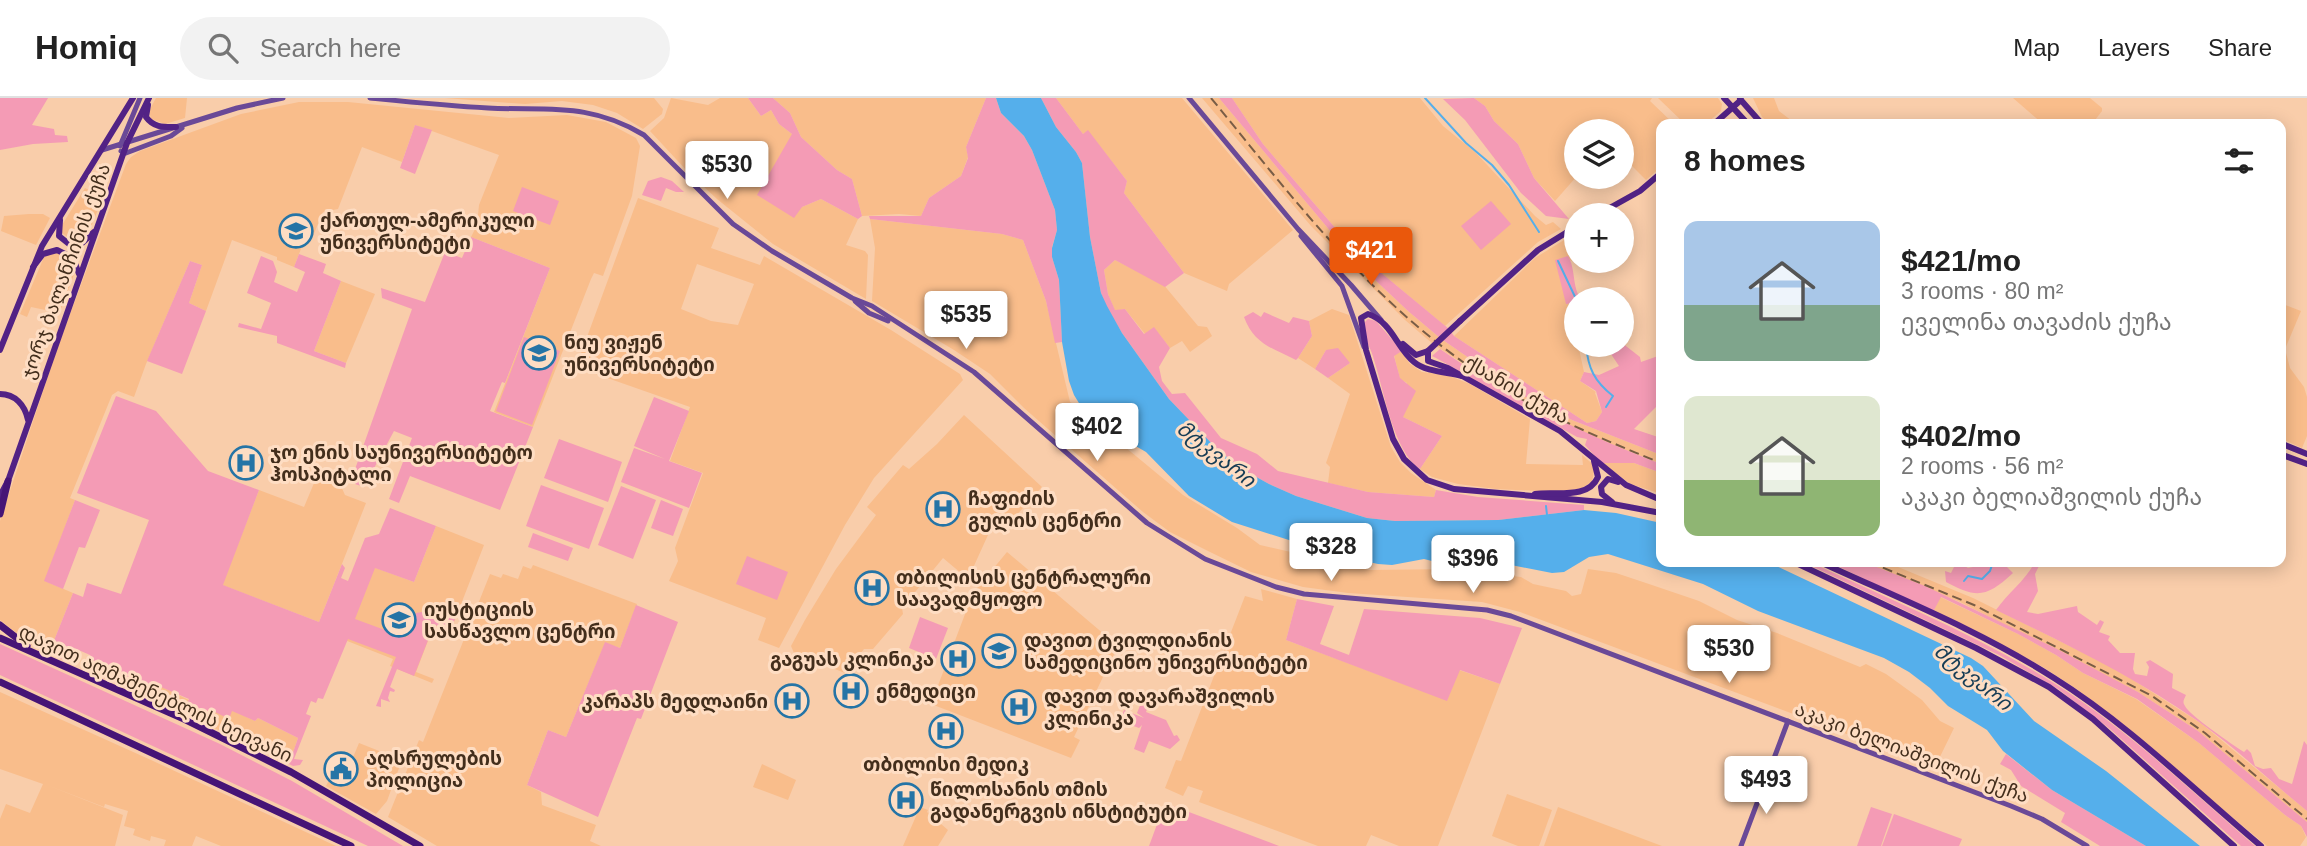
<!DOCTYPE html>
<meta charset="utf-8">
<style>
body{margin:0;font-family:Arial,"Noto Sans Georgian",sans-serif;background:#f2f2f2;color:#222;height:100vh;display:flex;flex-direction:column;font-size:26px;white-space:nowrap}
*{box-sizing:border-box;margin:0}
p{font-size:23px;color:#767676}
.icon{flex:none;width:38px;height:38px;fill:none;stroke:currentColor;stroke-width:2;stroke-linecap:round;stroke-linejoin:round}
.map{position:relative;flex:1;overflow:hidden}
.sheet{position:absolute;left:1656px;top:21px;width:630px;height:448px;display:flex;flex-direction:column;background:#fff;border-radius:14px;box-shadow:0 4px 18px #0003}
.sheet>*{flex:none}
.tools{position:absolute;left:1564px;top:21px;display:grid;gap:14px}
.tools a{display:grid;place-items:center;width:70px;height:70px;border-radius:50%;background:#fff;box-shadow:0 4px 18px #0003;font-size:35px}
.price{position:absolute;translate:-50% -60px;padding:0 16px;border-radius:7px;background:#fff;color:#222;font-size:23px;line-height:46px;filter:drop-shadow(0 2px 4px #0008)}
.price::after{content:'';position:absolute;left:50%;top:42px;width:21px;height:16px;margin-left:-10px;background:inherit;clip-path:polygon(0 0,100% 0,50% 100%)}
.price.selected{background:#ea580c;color:#fff}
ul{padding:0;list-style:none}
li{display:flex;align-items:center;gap:21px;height:175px;padding:0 28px}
li span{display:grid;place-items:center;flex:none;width:196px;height:140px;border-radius:14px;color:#555}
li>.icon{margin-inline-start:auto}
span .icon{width:84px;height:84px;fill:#fffc;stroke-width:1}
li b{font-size:30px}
h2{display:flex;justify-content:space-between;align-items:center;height:84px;padding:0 28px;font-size:30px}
header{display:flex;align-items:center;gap:42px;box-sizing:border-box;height:98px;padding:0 35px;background:#fff;border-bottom:2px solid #e0e0e0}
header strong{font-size:33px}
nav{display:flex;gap:38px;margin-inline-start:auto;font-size:24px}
.search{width:490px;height:63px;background:#f2f2f2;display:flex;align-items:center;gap:18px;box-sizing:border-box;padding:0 24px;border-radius:38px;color:#767676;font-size:26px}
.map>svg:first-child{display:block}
</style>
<header>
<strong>Homiq</strong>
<div class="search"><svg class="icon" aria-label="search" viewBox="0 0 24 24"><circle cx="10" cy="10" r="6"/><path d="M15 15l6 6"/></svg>Search here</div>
<nav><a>Map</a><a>Layers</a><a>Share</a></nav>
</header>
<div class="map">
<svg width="2307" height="748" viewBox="0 0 2307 748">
<rect width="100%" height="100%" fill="#f9cdaa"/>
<g fill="#f9bd8b" fill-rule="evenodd">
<polygon points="156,0 187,0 185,20 165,26 151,21 149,13"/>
<polygon points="445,0 654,0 663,11 662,16 643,31 617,15 593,7 562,3 525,6"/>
<polygon points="671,0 708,7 720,0 748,0 761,18 771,12 779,26 792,36 802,109 821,101 858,121 846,147 865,153 868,157 866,201 773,146 717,101 688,74 650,33 664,20"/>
<polygon points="773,0 986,0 966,49 968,59 961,78 929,100 921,118 899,116 862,118 852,81 837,72 801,39 790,15"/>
<polygon points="1056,0 1182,0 1293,132 1229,186 1227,193 1184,175 1124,95 1127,83 1088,33 1083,36"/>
<polygon points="1202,0 1219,0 1357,165 1408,213 1440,240 1524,298 1572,322 1661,357 1661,366 1584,335 1520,303 1433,246 1405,222 1311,128"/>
<polygon points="1232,0 1420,0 1443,28 1475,54 1535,118 1546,127 1553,124 1561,131 1538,144 1445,228 1356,154 1263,46"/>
<polygon points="1474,0 1652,0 1650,3 1674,26 1661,26 1661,69 1646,82 1622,58 1622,33 1577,33 1577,78 1555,103 1534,80 1518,46 1494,23 1485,8"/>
<polygon points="1658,0 1718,0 1722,6 1721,13 1706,26 1685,26"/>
<polygon points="1753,0 1774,0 1779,13 1796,26 1770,26 1762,19"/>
<polygon points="2013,0 2090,0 2102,10 2102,13 2092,26 2043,26"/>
<polygon points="299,4 348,4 509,20 567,17 606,24 636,40 640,48 632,98 603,178 594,175 591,181 533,329 494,314 550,170 471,139 477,127 479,107 499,57 415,27 402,64 362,49 338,111 323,114 313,138 304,143 294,169 277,162 277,159 232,142 206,213 189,205 202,167 190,163 146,266 134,299 118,293 112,297 70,400 75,402 45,483 73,495 49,555 32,547 0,522 0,423 57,251 126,66 131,59 140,53 241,16"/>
<polygon points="85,90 103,99 89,134 82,142 73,143 62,135 62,127"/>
<path d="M638 100 719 130 711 150 760 167 764 158 891 232 960 276 963 282 874 380 845 427 779 550 758 542 766 520 669 483 678 463 675 450 703 375 670 363 690 309 576 269ZM697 166 754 186 738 227 711 223 681 211Z"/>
<polygon points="29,116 43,116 50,120 36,147 1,133 4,118"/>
<polygon points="870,121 1002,136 1023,142 1046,203 1070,304 1092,316 1119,344 1183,397 1237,430 1260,447 1370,472 1452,471 1521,479 1533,486 1566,493 1572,498 1581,496 1588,471 1616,475 1646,485 1699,503 1737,522 1777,535 1860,569 1866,566 1886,576 1922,602 1940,623 1954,630 1935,669 1520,514 1482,504 1348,495 1303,489 1251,474 1210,454 1170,434 1143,414 1024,310 990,276 954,252 872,203 875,150"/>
<polygon points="1572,137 1577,144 1577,158 1571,163 1567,158 1566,206 1575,204 1577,212 1577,227 1574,228 1584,274 1580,283 1596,294 1595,295 1602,314 1596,323 1587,325 1454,238 1535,160"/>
<polygon points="57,154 70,160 76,171 60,215 31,209 27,219 20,216 44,159 46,157"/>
<polygon points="1115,162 1163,186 1198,228 1207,229 1212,238 1190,254 1182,243 1170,250 1154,230 1145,236 1125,211 1115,213 1108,196 1104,172"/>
<polygon points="341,183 375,196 346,265 314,253"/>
<polygon points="2280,205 2301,213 2285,251 2290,270 2304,289 2307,299 2307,338 2302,350 2280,340"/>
<polygon points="1332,211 1349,217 1391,349 1400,364 1411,375 1436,392 1434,399 1368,394 1328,385 1330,369 1326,365 1350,296 1328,280 1350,265 1326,252 1315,271 1298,260 1312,238 1309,223"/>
<polygon points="1402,253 1409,265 1422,274 1447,277 1470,286 1530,321 1526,366 1583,367 1582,357 1595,368 1592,384 1582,390 1560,394 1496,391 1458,386 1432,379 1420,371 1442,338 1403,319 1407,285 1400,281 1394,257"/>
<polygon points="964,317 1042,389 1003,432 993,426 968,481 943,460 902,510 903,516 873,551 864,551 845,575 794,555 791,548 805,522 836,471 876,417 867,409 903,367 909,371 937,346"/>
<polygon points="1617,364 1634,365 1661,375 1661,396 1631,386 1601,365"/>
<polygon points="317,378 340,386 345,397 366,405 319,524 222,487 259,392 304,409"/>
<polygon points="436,428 484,447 451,532 434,527 416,574 434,581 432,585 390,568 393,561 337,539 365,466 414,484"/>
<polygon points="1007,454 1118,548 1074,639 1080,642 1071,660 931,606 973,495"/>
<polygon points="1864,464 1886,464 1973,500 2116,571 2202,626 2307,713 2307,724 2198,633 2138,594 1960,504"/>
<polygon points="533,467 637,506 620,550 605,545 566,639 548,632 527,687 541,694 542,707 596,727 590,743 601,748 437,748 388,719 419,642 423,644 490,476 501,480 503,476 518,481 523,468 531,471"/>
<polygon points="1261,491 1297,501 1286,542 1447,602 1459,572 1500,586 1438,748 1399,748 1371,737 1366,748 1318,748 1199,704 1203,693 1188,688 1183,698 1165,690 1176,662 1181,663 1245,498 1263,503"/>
<polygon points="1940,499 2018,536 2056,557 2083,575 2136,601 2199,645 2285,717 2301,728 2306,739 2300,748 2267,748 2078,592 2043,569 1981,536 1933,514"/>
<polygon points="154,585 189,602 184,612 186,617 146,599"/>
<polygon points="0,594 151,662 336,748 221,748 196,738 192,748 164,748 166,742 151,738 150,743 133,737 135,731 124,728 128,713 105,706 104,709 47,687 123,717 115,748 0,748 0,721 6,706 30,715 43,686 0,671"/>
<polygon points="209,611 232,612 255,623 258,620 298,640 289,666 202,624"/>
<polygon points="359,645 402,662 387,703 376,716 326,688 332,676 344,681"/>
<polygon points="762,666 796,682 788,702 753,689"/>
<polygon points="1507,696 1552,712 1539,748 1518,748 1492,738"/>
<polygon points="920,709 928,712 927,714 948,732 938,748 903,748"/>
<polygon points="1558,709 1662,748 1544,748"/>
</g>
<g fill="#f49bb5">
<polygon points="0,0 48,0 32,27 54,31 55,37 67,38 68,44 33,46 0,52"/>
<polygon points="748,0 773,0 790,15 801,39 837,72 852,81 862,118 858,121 821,101 802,109 794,120 757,97 792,36 779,26 771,12 761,18"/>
<polygon points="986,0 996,0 1001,15 1024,38 1032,52 1055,112 1057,132 1052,149 1052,159 1059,182 1062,244 1055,245 1046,203 1023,142 1002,136 870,121 869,118 921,118 929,100 961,78 968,60 966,49"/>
<polygon points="1041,0 1056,0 1083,36 1088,32 1127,83 1124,95 1184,175 1165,189 1115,162 1104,172 1108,196 1115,212 1125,211 1144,236 1154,229 1170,250 1159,269 1162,283 1172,296 1185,295 1221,340 1257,356 1278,373 1368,394 1434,399 1436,392 1478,399 1584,407 1584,412 1498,422 1395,423 1367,420 1296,398 1269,386 1242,371 1218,352 1169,301 1122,235 1106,208 1101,195 1090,139 1082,65 1076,54 1056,29"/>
<polygon points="1219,0 1232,0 1263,46 1356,154 1449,231 1454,238 1587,325 1596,323 1602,314 1596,293 1580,283 1584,274 1599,277 1619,268 1609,253 1622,245 1640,259 1641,264 1661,257 1661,286 1658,289 1661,304 1634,331 1661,340 1661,357 1572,322 1524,298 1440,240 1408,213 1357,165"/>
<polygon points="1474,0 1485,8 1494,23 1518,46 1534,80 1569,121 1546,118 1521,95 1465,22 1443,1"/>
<polygon points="415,27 432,32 415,76 400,70"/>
<polygon points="661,79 672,83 684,94 676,94 666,90 661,103 642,97 648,83"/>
<polygon points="522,89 559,103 550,127 513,113"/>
<polygon points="1491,103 1511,126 1481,152 1461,128"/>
<polygon points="471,139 550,170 505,285 502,284 490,313 533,329 500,412 410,378 399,405 389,401 412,340 394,333 364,389 355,386 359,376 354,374 412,211 382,200 381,190 425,204 445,154 462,160"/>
<polygon points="299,156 326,166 323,175 341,183 314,253 346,265 345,270 277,245 277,238 238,229 239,225 261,231 271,205 247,195 261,158 273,163 277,174 274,184 297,194 305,174 294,169"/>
<path d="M1568 158C1576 171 1572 190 1581 201H1577V212L1575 205 1566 206 1555 162Z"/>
<polygon points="190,163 202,167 189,205 206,213 182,276 147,263"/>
<path d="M1253 214 1261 219 1264 214 1289 225 1293 219 1309 223 1312 238 1298 260 1296 262C1272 250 1254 246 1244 219Z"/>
<path d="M1368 221 1376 223 1402 253 1394 258 1400 280 1416 293 1403 319 1442 338 1420 371C1393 353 1384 292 1374 262 1372 252 1364 240 1363 231 1363 225 1364 225 1368 221Z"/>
<polygon points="524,239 560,253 532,327 496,313"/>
<polygon points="1338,250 1350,265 1328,280 1315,271 1326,252"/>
<path d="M1440 251C1509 299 1582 336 1661 366V375L1634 365H1601L1585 347 1587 341 1577 339 1436 260 1432 258Z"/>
<polygon points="116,298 156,313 208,373 259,392 223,487 319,524 342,466 345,470 341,480 348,483 365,440 379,436 390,410 436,428 414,484 375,470 355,521 404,539 407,539 416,515 438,511 456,518 451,532 434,527 414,578 397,571 390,589 395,592 394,594 390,593 388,600 390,604 381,601 381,609 376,608 396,559 348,541 323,601 318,600 316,605 311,603 306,616 311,618 294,661 303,662 300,667 293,668 289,666 298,640 258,620 255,623 232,613 229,621 209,611 202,624 186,617 184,612 189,601 154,586 146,599 95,576 90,557 74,550 61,561 49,555 73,495 83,499 87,485 121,496 149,422 77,395"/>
<polygon points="654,299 689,313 669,363 702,375 689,410 621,384 634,350 665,361 634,348"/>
<polygon points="559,341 622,364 608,404 544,380"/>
<polygon points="541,387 604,410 589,451 526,428"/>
<polygon points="621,388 656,402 633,461 598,447"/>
<polygon points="75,402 100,412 85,450 79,449 63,491 44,483"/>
<polygon points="661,402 683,411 673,438 651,430"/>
<polygon points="533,435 573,450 568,463 528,449"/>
<polygon points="747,458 788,474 777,502 736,486"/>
<path d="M1803 464H1810C1893 503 1980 538 2057 587 2128 632 2191 693 2255 748H2241L2110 631 2058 591 1999 557Z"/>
<polygon points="1829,464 1864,464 1925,488 2055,550 2138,594 2198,633 2307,724 2307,739 2301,728 2285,717 2199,645 2137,601 2083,575 2056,557 2018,536 1941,499 1933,514"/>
<path d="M1981 464H2002L2013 475C1987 499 1977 501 1946 484L1945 473 1951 475 1955 467 1960 465 1968 470 1978 468Z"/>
<path d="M2035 464H2041L2035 476 2038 493 2027 514 2038 516 2077 508 2078 514 2097 527 2100 522 2104 524 2099 534 2110 538 2108 542 2120 555H2135L2133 571 2135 576 2147 578 2149 569 2146 564 2150 562 2173 576 2172 590 2186 597C2184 602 2182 603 2185 608 2189 617 2233 647 2244 654L2247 651 2251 655 2255 668 2263 671 2271 670 2279 681 2292 686 2304 643 2307 647V713C2271 684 2237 651 2199 624 2135 579 2066 546 1996 512 2009 494 2025 483 2035 464Z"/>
<polygon points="1297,501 1334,508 1320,546 1349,557 1364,511 1480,520 1522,530 1500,586 1460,572 1447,603 1286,542"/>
<polygon points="636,507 678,524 641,621 637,620 598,719 527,687 548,632 566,639 605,544 620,550"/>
<polygon points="920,519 948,530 936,561 909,550"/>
<polygon points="0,546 220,646 292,683 403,748 368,748 0,577"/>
<polygon points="1143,600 1150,603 1146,614 1166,622 1174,638 1177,637 1180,642 1170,651 1149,643 1144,655 1134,651 1142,627 1139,630 1120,623 1124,612 1144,620 1137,615"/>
<polygon points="2006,656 2052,692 2146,748 2100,748 2061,724 2065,715 2021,688 2011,672 2000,666"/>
<polygon points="1165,705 1279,748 1149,748"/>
<polygon points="1871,709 1892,716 1881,748 1857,748"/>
<polygon points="1894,716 1962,741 1959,748 1882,748"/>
</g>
<polygon fill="#55afeb" points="996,0 1041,0 1056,29 1076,54 1082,65 1090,139 1101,195 1107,208 1122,235 1169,301 1218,352 1242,371 1269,386 1296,398 1367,420 1395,423 1498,422 1584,412 1616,415 1661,425 1661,464 1768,464 1971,560 1983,568 2034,623 2106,673 2200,748 2146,748 2052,692 2003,653 1987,632 1948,608 1930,590 1909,574 1884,560 1758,513 1703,486 1608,456 1589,459 1564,474 1552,475 1506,466 1474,466 1460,456 1444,466 1424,461 1392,467 1378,466 1333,456 1232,424 1189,398 1146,354 1108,332 1092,315 1082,310 1074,297 1069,283 1062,244 1059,182 1052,159 1052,150 1057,132 1055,112 1032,52 1024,38 1001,15"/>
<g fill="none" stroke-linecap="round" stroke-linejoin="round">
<g stroke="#55afeb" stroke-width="2">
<polyline points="1425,0 1466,45 1492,67 1509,87 1539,134"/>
<polyline points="1558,163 1577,203"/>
<path d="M1586 247C1588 270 1594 283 1613 298L1606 309"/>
<polyline points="1546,408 1547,417"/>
<polyline points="1964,483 1968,478 1982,481 1990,473 1993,464"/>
</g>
<g stroke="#6a4997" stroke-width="5">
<path d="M370 0C410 4 449 8 488 10 548 13 589 4 644 37L733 126 772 153 852 200 872 208 974 274 1147 425 1205 461 1276 489 1304 496 1487 512 1511 518 2011 708 2042 721 2087 748"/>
<polyline points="1189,0 1298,131 1351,187 1381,222"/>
<polyline points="120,48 140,0"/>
<polyline points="102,52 237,10 283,0"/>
<polyline points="121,53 126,55 171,38 182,30"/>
<polyline points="1301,138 1342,188 1364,249"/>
<polyline points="855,203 869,215 888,223"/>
<polyline points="1741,748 1788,623"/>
</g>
<g stroke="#522285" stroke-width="6">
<polyline points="1724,0 1748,26"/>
<polyline points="1740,1 1762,26"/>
<path d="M148 7 146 19C154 30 164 29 176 29"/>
<polyline points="1714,26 1741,2"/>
<polyline points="1597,117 1640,93 1661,75"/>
<polyline points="60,122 59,138 69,146 81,146 94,134"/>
<polyline points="33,169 43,156 57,152 73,160 79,176"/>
<polyline points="1460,223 1538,152 1577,128"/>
<polyline points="1403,246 1416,257 1428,253 1428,263 1448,270 1560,333 1626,387 1661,402"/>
<polyline points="0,252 42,148 133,0"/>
<path d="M1462 278C1447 274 1426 274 1414 264 1396 249 1392 224 1368 216L1361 220 1366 252 1393 341 1404 361 1427 382 1454 391 1602 404 1661 415"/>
<path d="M0 296C15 296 25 307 28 322"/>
<polyline points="2280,345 2307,356"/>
<polyline points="2280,356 2307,366"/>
<path d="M1535 396C1555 393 1588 402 1598 379L1594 363"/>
<polyline points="0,398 8,383 127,45 149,0"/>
<polyline points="1612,404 1602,396 1601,389 1608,381 1618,384"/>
<polyline points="1794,464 1976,550 2049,589 2093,621 2234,748"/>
<path d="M1820 464C1898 500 1981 533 2054 580 2129 627 2193 691 2261 748"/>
</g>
<g stroke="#461476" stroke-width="7">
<polyline points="0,416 8,383"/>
<polyline points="0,527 27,548"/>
<polyline points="0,540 184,621 291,674 420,748"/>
<polyline points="0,584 351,748"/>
</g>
<g stroke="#795d46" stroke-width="2" stroke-dasharray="10 5" stroke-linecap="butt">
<path d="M1211 0C1288 94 1362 192 1463 264 1523 308 1592 337 1661 365"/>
<polyline points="1869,464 1974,507 2152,598 2205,635 2307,721"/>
</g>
<polyline stroke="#522285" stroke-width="6" points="1428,253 1460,223"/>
</g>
<defs>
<symbol id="university-ring" viewBox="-11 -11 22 22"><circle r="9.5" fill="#feddc3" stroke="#2574a6" stroke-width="1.5"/><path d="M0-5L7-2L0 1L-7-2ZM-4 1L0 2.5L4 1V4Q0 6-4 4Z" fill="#2574a6"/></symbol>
<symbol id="hospital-ring" viewBox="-11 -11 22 22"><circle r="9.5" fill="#feddc3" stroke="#2574a6" stroke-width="1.5"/><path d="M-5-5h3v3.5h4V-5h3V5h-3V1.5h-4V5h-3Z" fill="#2574a6"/></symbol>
<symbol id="civic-ring" viewBox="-11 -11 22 22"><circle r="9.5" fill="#feddc3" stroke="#2574a6" stroke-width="1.5"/><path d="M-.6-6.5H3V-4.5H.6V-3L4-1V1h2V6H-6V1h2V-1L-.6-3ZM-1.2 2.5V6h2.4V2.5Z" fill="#2574a6"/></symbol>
</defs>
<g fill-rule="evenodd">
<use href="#university-ring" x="277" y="114" width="38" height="38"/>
<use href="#university-ring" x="520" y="236" width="38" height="38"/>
<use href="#hospital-ring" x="227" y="346" width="38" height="38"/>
<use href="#hospital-ring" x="924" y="392" width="38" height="38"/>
<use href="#hospital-ring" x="853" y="471" width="38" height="38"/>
<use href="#university-ring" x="380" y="503" width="38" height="38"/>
<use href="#university-ring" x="980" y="534" width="38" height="38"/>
<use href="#hospital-ring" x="939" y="542" width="38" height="38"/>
<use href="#hospital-ring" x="832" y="574" width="38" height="38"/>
<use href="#hospital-ring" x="773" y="584" width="38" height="38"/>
<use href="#hospital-ring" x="1000" y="590" width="38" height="38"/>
<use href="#hospital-ring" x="927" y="614" width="38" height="38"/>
<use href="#civic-ring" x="322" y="652" width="38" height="38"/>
<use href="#hospital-ring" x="887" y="683" width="38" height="38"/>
</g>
<g text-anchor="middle" stroke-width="6" stroke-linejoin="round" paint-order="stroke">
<g font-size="19" font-weight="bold" fill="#432e1c" stroke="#feddc3" text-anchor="start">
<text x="320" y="129">ქართულ-ამერიკული<tspan x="320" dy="22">უნივერსიტეტი</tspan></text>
<text x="564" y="251">ნიუ ვიჟენ<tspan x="564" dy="22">უნივერსიტეტი</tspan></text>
<text x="270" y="361">ჯო ენის საუნივერსიტეტო<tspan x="270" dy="22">ჰოსპიტალი</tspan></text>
<text x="968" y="407">ჩაფიძის<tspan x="968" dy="22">გულის ცენტრი</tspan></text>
<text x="896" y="486">თბილისის ცენტრალური<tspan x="896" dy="22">საავადმყოფო</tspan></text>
<text x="424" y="518">იუსტიციის<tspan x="424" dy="22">სასწავლო ცენტრი</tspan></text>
<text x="1024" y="549">დავით ტვილდიანის<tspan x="1024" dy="22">სამედიცინო უნივერსიტეტი</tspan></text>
<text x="934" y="568" text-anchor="end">გაგუას კლინიკა</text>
<text x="876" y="600">ენმედიცი</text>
<text x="1044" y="605">დავით დავარაშვილის<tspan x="1044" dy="22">კლინიკა</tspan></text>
<text x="768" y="610" text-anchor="end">კარაპს მედლაინი</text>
<text x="366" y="667">აღსრულების<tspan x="366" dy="22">პოლიცია</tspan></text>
<text x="946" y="673" text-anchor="middle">თბილისი მედიკ</text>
<text x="930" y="698">წილოსანის თმის<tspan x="930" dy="22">გადანერგვის ინსტიტუტი</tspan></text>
</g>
<g font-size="19" fill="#432e1c" stroke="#feddc3">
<text transform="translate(65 173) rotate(-70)" y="7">ჯორჯ ბალანჩინის ქუჩა</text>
<text transform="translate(1517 291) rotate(30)" y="7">ქსანის ქუჩა</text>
<text transform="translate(156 595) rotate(25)" y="7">დავით აღმაშენებლის ხეივანი</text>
<text transform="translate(1912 654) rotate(21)" y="7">აკაკი ბელიაშვილის ქუჩა</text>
</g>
<g font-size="21" font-style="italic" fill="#163c55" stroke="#feddc3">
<text transform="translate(1216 356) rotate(38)" y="7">მტკვარი</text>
<text transform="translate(1973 579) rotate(39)" y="7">მტკვარი</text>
</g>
</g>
</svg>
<div class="tools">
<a><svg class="icon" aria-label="layers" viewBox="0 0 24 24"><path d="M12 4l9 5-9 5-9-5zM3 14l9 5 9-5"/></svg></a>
<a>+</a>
<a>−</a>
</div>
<b class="price" style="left:727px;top:103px">$530</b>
<b class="price selected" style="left:1371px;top:189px">$421</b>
<b class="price" style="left:966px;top:253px">$535</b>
<b class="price" style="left:1097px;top:365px">$402</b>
<b class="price" style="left:1331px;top:485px">$328</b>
<b class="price" style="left:1473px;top:497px">$396</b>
<b class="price" style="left:1729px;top:587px">$530</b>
<b class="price" style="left:1766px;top:718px">$493</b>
<section class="sheet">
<h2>8 homes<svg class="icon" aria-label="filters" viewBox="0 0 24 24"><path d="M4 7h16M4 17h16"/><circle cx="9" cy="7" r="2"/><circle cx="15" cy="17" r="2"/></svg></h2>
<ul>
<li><span style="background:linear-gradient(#a9c7e8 60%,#7fa58c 0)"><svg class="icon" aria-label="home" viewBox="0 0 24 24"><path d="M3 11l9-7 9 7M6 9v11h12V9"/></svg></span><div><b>$421/mo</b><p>3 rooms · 80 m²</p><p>ეველინა თავაძის ქუჩა</p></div></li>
<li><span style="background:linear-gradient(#dfe7d0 60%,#8fb573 0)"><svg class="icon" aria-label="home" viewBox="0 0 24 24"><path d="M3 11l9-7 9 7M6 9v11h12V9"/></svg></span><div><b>$402/mo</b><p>2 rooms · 56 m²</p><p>აკაკი ბელიაშვილის ქუჩა</p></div></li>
</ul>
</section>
</div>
